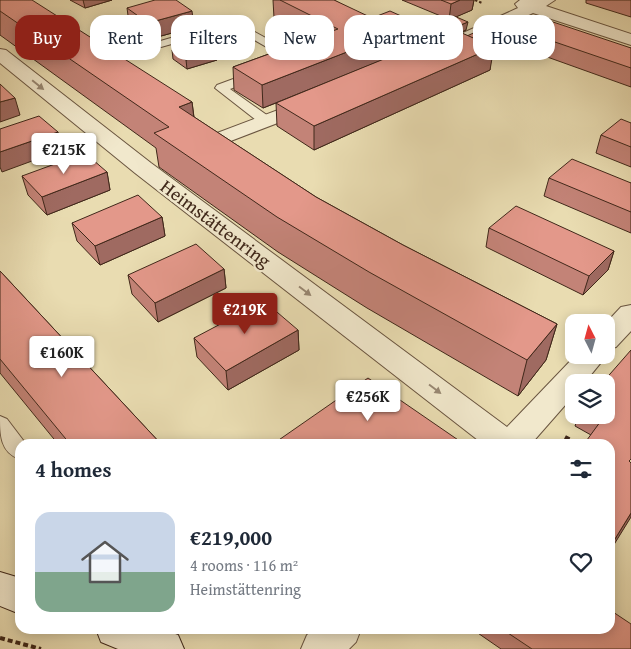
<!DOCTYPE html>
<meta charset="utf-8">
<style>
body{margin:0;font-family:"Gentium Book Plus",serif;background:#f6f6f7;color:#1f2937;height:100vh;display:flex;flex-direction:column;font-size:19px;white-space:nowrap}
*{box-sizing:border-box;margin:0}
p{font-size:16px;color:#747a83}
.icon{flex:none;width:28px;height:28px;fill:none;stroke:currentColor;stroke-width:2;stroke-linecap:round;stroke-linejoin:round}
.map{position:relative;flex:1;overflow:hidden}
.details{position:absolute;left:15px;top:439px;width:600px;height:195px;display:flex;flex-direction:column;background:#fff;border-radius:15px;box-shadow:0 2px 12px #0003}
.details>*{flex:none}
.hud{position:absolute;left:15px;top:15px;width:601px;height:45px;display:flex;gap:10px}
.needle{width:32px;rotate:354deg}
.tools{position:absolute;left:565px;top:314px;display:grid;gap:10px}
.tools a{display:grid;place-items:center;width:50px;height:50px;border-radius:10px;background:#fff;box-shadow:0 2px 12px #0003;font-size:25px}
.price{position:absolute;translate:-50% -42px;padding:0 11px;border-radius:5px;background:#fff;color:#222;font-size:16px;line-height:32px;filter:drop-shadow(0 1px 2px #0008)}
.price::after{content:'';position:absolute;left:50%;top:30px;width:15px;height:11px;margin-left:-8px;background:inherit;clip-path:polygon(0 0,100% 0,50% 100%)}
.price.on{background:#8f2418;color:#fff}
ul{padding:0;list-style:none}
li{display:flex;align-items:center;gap:15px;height:125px;padding:0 20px}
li+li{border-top:1px solid #e0e1e3}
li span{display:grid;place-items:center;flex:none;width:140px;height:100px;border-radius:15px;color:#555}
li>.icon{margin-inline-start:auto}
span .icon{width:60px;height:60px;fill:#fffc;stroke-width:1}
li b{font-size:21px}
h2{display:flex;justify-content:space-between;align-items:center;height:60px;padding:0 20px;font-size:21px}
.chip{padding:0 18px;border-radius:15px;background:#fff;box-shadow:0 2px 12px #0003;font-size:18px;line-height:45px}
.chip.on{background:#8f2418;color:#fff}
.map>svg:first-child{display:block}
</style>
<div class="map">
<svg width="631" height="649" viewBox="0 0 631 649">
<rect width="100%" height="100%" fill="#e9dcb1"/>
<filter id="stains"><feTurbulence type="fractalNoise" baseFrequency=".004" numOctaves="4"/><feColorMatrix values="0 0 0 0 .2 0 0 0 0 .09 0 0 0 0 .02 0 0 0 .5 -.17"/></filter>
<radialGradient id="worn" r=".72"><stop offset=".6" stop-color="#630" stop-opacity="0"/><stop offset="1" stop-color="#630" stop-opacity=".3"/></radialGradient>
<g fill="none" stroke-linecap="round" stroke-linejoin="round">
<defs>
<g id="lane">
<polygon points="233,20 302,58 304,60 298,63 290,63 289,60 232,27 161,47 155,44 157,42"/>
<polygon points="255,71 261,75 259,78 230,89 271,118 272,121 271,124 261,124 215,88 217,85"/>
<path d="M0 416 7 419 26 444H20V459C0 453 0 434 0 416Z"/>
</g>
<g id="street">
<polygon points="520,0 555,0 546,6 631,34 631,45 533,13 455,50 449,51 443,50 440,46 443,42 518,8 515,4"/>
<polygon points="0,49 6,50 151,163 507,427 576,355 606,355 606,353 607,355 585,382 574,382 574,395 531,444 483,444 135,173 0,63"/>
<polygon points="310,98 317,100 320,104 317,108 202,152 195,154 188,152 184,148 188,144"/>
<polygon points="631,305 631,331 616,347 606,350 606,323 621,307"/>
<polygon points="314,629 361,629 356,642 349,649 301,649 307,635"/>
</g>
<g id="secondary">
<polygon points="0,572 20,578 20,614 0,606"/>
<polygon points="96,629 162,629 178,635 184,649 118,649 101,642"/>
</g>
</defs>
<use href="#lane" stroke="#6a5540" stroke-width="2"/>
<use href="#street" stroke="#6a5540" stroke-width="2"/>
<use href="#secondary" stroke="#40281a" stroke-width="2"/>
<polyline stroke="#40281a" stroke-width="2" stroke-dasharray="2.5 2" stroke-linecap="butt" points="475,0 482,3"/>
<g stroke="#40281a" stroke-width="4" stroke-dasharray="5 3" stroke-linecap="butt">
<polyline points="565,437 578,444"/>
<polyline points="0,638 41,649"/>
</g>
<use href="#lane" fill="#f1e8cc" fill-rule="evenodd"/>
<use href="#street" fill="#f1e8cc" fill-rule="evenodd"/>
<use href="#secondary" fill="#f1e8cc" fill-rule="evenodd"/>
</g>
<g fill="#c38377" stroke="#40281a">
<polygon points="0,0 192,102 194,117 316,197 403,245 557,324 546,360 518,396 367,308 278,252 159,167 156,148 0,35"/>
<polygon points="70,0 112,0 85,8"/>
<polygon points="273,0 334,0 417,45 425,42 419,39 420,31 448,19 402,0 474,0 472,10 455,17 466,30 461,33 467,36 495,44 491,46 490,70 314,150 277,126 276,103 263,108 234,90 233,67 313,38 274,18"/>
<polygon points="586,0 631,0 631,17 586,3"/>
<polygon points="127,8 194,27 150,39 129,23"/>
<polygon points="514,28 631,48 631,87 511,44"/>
<polygon points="174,46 217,60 187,69 173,59 172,50 175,49"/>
<polygon points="631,123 631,167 596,153 601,135"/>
<polygon points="107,172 110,190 47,215 28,195 22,176"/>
<polygon points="549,178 631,183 631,233 544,196"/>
<polygon points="162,217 165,236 100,265 77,241 72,223"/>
<polygon points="489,228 614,251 608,270 583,295 486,247"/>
<polygon points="224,269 226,288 158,322 132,294 128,275"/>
<polygon points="0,271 161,444 58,444 0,373"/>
<polygon points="298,330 299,350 228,390 197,357 194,338"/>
<polygon points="579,415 606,415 631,517 591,435 575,426"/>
<polygon points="472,629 610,629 631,649 501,649"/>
</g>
<g fill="#9f6a61" stroke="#40281a">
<polygon points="83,0 112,0 85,8"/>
<polygon points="460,0 474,0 472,10 449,20 451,4"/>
<polygon points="192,11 194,27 150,39 148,23"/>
<polygon points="468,22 466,30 432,45 433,36"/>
<polygon points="419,24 417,46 263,108 262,85"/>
<polygon points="496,35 495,44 472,54 473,46"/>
<polygon points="494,47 490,70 314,150 314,126"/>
<polygon points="216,51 217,60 187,69 186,60"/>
<polygon points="15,98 20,115 0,122 0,102"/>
<polygon points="192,102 196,135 179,107"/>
<polygon points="58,132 62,150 2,172 0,167 0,152"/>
<polygon points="107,172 110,190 47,215 42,197"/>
<polygon points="162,217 165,236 100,265 95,246"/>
<polygon points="614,251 608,270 583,295 589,276"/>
<polygon points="224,269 226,288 158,322 155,303"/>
<polygon points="557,324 546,360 518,396 527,360"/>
<polygon points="298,330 299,350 228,390 226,371"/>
<polygon points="631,513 631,517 610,551 610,547"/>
</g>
<g fill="#e3988a" stroke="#40281a">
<polygon points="0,0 32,0 192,102 179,107 316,197 403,245 557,324 527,360 369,272 277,217 154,133 169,127 0,11"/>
<polygon points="155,0 176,0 192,11 148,23 127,8"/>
<polygon points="280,0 334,0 372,18 390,11 419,24 262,85 233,67 338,29"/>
<polygon points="441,0 460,0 451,4"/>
<polygon points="454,16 468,22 433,36 420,31"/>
<polygon points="535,16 631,48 631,68 514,28"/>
<polygon points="482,29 496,35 482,42 467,36"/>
<polygon points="455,30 494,47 314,126 276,103"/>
<polygon points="198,38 216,51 186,60 172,50 178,48 174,46"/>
<polygon points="0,84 15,98 0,102"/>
<polygon points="39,116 58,132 0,152 0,129"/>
<polygon points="621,119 631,123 631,147 601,135"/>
<polygon points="85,153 107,172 42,197 22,176"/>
<polygon points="572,159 631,183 631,212 549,178"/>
<polygon points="138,195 162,217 95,246 72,223"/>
<polygon points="516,206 614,251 589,276 489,228"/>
<polygon points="196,244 224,269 155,303 128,275"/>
<polygon points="0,271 161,444 70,444 0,359"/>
<polygon points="264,301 298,330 226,371 194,338"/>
<polygon points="631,350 631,459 629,461 631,463 631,513 610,547 610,444 584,444 603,418 597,415 606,415 606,382 603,382"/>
<polygon points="368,378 464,444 273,444"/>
<polygon points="610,610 631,624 631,649 532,649 502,629 610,629"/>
</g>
<defs><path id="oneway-solid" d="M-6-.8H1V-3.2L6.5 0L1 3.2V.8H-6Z" transform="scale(1.25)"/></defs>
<g fill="#988873">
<use href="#oneway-solid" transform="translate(38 85) rotate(39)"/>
<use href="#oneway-solid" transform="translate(305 291) rotate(37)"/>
<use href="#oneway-solid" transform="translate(435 389) rotate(37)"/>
</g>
<g text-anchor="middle" stroke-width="4.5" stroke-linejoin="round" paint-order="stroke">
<g font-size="19" fill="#40281a" stroke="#f1e8cc">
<text transform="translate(216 223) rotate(37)" y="7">Heimstättenring</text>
</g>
</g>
<rect width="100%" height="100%" filter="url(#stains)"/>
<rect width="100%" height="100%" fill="url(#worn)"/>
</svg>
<div class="tools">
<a><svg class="needle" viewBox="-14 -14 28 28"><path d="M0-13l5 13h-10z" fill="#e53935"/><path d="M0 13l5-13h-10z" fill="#747a83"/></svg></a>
<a><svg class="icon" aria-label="layers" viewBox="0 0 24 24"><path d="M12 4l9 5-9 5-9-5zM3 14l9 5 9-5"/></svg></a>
</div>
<b class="price" style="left:64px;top:175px">€215K</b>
<b class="price on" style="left:245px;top:335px">€219K</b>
<b class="price" style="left:62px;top:378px">€160K</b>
<b class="price" style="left:368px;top:422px">€256K</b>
<div class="hud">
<a class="chip on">Buy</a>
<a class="chip">Rent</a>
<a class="chip">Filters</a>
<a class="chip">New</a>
<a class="chip">Apartment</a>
<a class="chip">House</a>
</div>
<section class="details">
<h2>4 homes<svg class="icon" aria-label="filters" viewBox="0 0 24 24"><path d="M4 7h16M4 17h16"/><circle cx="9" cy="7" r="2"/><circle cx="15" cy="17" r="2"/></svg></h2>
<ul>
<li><span style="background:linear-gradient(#c9d6e8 60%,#7fa58c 0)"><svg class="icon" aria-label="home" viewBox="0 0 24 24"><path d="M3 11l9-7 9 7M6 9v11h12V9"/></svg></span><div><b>€219,000</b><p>4 rooms · 116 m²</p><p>Heimstättenring</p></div><svg class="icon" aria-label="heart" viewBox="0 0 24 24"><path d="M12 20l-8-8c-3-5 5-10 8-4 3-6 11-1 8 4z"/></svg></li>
</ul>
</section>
</div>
